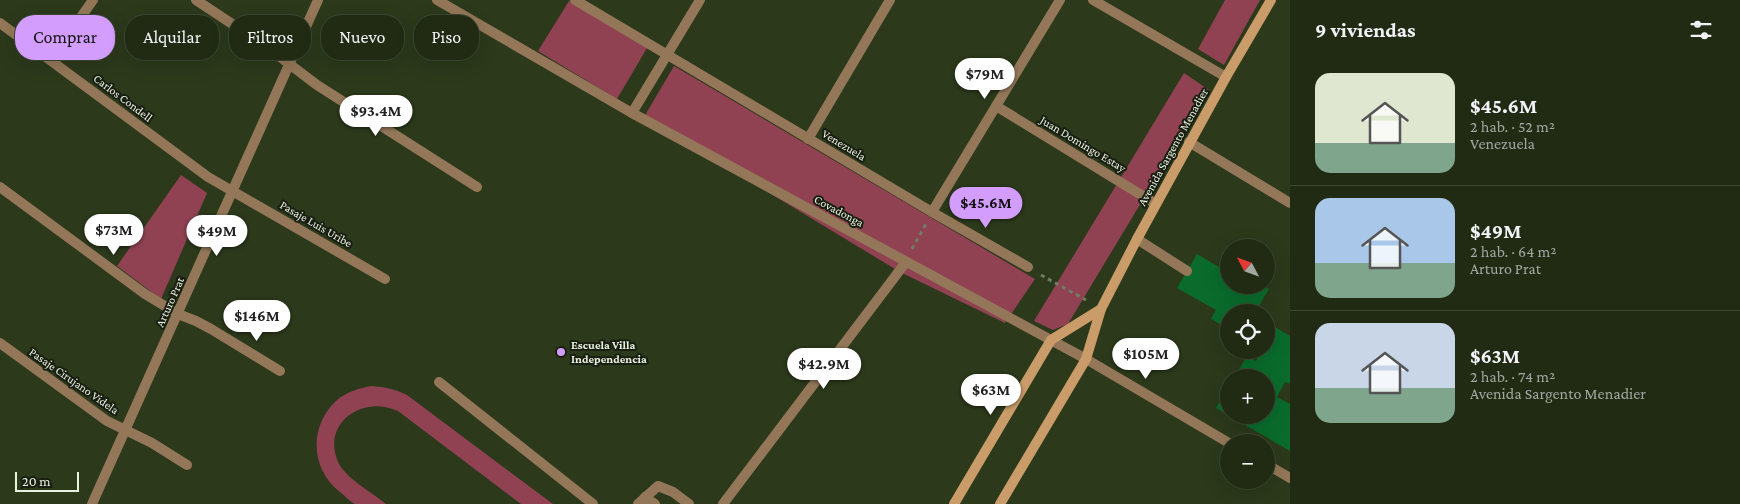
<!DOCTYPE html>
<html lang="es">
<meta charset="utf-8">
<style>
body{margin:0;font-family:"Crimson Pro",serif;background:#29331d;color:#f1f3f6;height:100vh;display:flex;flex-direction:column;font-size:19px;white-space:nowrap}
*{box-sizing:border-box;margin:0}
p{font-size:16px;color:#a2a7a0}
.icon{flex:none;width:28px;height:28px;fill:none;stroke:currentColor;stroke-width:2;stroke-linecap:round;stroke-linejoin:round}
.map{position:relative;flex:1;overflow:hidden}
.side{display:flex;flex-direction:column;background:#212b14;width:450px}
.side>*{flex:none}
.banner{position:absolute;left:15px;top:15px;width:475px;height:45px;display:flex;gap:10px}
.needle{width:32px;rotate:311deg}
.fabs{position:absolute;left:1220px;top:239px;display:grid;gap:10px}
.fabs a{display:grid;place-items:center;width:55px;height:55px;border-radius:50%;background:#212b14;box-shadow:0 5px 20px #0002,0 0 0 1px #3e4734;font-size:25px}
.scale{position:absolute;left:15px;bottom:12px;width:64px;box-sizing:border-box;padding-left:5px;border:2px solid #e8f1de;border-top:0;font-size:14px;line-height:18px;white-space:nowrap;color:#e8f1de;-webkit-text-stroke:4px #181e11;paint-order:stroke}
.price{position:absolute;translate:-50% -42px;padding:0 11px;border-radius:18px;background:#fff;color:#222;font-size:16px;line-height:32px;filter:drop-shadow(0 1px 2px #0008)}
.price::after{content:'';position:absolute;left:50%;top:30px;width:15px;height:11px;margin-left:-8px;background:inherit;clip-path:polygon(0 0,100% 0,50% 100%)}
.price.on{background:#d29dfd;color:#111}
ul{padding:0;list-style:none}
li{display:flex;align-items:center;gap:15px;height:125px;padding:0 25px}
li+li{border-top:1px solid #3e4734}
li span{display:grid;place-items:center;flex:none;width:140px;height:100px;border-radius:15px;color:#555}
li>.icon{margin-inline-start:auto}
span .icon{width:60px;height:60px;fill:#fffc;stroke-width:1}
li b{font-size:21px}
h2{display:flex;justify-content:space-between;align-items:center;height:60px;padding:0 25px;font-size:21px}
.pill{padding:0 18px;border-radius:20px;background:#212b14;box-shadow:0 5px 20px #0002,0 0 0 1px #3e4734;font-size:18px;line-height:45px}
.pill.on{background:#d29dfd;color:#111}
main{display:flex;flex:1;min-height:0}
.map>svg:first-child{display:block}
</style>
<main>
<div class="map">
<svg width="1290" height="504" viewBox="0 0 1290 504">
<rect width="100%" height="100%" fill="#2c391b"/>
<g fill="#904252">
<polygon points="1225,0 1260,0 1224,65 1198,49"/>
<polygon points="569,1 647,48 617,99 538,51"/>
<polygon points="674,66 1035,279 1005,323 900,272 644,117"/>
<polygon points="1184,73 1209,90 1068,324 1053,330 1034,321"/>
<polygon points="181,175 207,193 161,299 117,266"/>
<path d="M372 386C385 387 395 389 407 395L553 504H521L398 411C361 394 320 425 339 464 347 479 373 493 386 504 379 504 362 504 355 504 350 502 344 495 340 492 310 469 309 426 336 401 346 392 359 388 372 386Z"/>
</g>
<g fill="#0a6b2c">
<polygon points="1197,254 1229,273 1229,285 1263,285 1269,289 1255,312 1229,312 1229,329 1211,319 1216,310 1177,288"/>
<polygon points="1275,327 1290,336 1290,384 1285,382 1277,397 1290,404 1290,451 1216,408 1229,387 1229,415 1266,415 1266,378 1234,378 1247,356 1256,361 1262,350 1266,350 1266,343"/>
</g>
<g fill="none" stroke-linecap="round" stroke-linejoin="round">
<g stroke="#717c62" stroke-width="3" stroke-dasharray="4 4" stroke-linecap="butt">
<polyline points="912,249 926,224"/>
<polyline points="1041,275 1086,300"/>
</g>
<g stroke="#937758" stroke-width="10">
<polyline points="1137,239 1187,271"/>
<polyline points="439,382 593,504"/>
</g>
<g stroke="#937758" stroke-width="10">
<polyline points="196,0 267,47 317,85 477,187"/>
<polyline points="437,0 632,113 1086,359 1229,443"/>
<polyline points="575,0 932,212 1028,267"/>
<polyline points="1093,0 1226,77"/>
<polyline points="0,23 208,177 385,279"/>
<polyline points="51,60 93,0"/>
<polyline points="996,106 1156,204"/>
<polyline points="632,113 700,0"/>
<polyline points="808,139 890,0"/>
<polyline points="1189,142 1290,203"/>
<polyline points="0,187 145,294 178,314 196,321 211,329 280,371"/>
<polyline points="932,212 1060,0"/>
<polyline points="0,343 107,421 152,443 187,465"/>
<polyline points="1266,464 1290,478"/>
<polyline points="645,497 655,504"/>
<polyline points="638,504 658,486 673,492 689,504"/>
<polyline points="723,504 906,262"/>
</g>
<polyline stroke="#937758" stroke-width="10" points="92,504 318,0"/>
<g stroke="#c99c69" stroke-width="10">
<polyline points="954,504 1051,340 1101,309"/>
<polyline points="1000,504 1086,359 1101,309 1137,239 1226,77 1271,0"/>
</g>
</g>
<circle fill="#d29dfd" stroke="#181e11" stroke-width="2" cx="561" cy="352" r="5"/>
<g text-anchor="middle" stroke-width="4" stroke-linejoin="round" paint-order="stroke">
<g font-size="12" fill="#e8f1de" stroke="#181e11">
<text transform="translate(123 98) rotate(37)" y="4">Carlos Condell</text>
<text transform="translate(1083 144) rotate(31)" y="4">Juan Domingo Estay</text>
<text transform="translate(844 145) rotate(31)" y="4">Venezuela</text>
<text transform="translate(1173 147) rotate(-61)" y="4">Avenida Sargento Menadier</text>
<text transform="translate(839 211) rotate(28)" y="4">Covadonga</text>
<text transform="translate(316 224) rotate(30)" y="4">Pasaje Luis Uribe</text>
<text transform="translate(170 302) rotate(-66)" y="4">Arturo Prat</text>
<text transform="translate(74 381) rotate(35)" y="4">Pasaje Cirujano Videla</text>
</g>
<g font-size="12" font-weight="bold" fill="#e8f1de" stroke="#181e11" text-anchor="start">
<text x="571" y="349">Escuela Villa<tspan x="571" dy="14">Independencia</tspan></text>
</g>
</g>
</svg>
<div class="fabs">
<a><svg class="needle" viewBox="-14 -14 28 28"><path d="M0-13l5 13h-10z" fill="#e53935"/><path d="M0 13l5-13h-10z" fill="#a2a7a0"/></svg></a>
<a><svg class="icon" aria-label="locate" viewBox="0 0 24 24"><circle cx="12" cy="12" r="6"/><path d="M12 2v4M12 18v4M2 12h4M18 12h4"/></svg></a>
<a>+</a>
<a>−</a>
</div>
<div class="scale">20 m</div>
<b class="price" style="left:985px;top:100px">$79M</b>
<b class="price" style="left:376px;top:137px">$93.4M</b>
<b class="price on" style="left:986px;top:229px">$45.6M</b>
<b class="price" style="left:114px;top:256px">$73M</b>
<b class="price" style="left:217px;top:257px">$49M</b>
<b class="price" style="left:257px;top:342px">$146M</b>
<b class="price" style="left:1146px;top:380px">$105M</b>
<b class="price" style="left:824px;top:390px">$42.9M</b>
<b class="price" style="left:991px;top:416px">$63M</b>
<div class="banner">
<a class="pill on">Comprar</a>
<a class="pill">Alquilar</a>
<a class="pill">Filtros</a>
<a class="pill">Nuevo</a>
<a class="pill">Piso</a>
</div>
</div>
<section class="side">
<h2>9 viviendas<svg class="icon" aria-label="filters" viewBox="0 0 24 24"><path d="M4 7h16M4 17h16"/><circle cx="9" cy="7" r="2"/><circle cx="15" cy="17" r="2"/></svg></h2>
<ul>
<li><span style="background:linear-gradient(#dfe7d0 70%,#7fa58c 0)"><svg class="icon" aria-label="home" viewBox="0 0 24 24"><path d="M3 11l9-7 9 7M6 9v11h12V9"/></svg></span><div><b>$45.6M</b><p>2 hab. · 52 m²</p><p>Venezuela</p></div></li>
<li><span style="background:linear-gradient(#a9c7e8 65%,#7fa58c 0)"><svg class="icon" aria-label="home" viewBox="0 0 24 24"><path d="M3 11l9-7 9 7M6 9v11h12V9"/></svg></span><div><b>$49M</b><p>2 hab. · 64 m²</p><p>Arturo Prat</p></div></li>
<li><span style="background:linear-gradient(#c9d6e8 65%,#7fa58c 0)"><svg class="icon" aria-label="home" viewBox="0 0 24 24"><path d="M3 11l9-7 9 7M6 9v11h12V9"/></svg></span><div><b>$63M</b><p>2 hab. · 74 m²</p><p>Avenida Sargento Menadier</p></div></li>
</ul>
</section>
</main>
